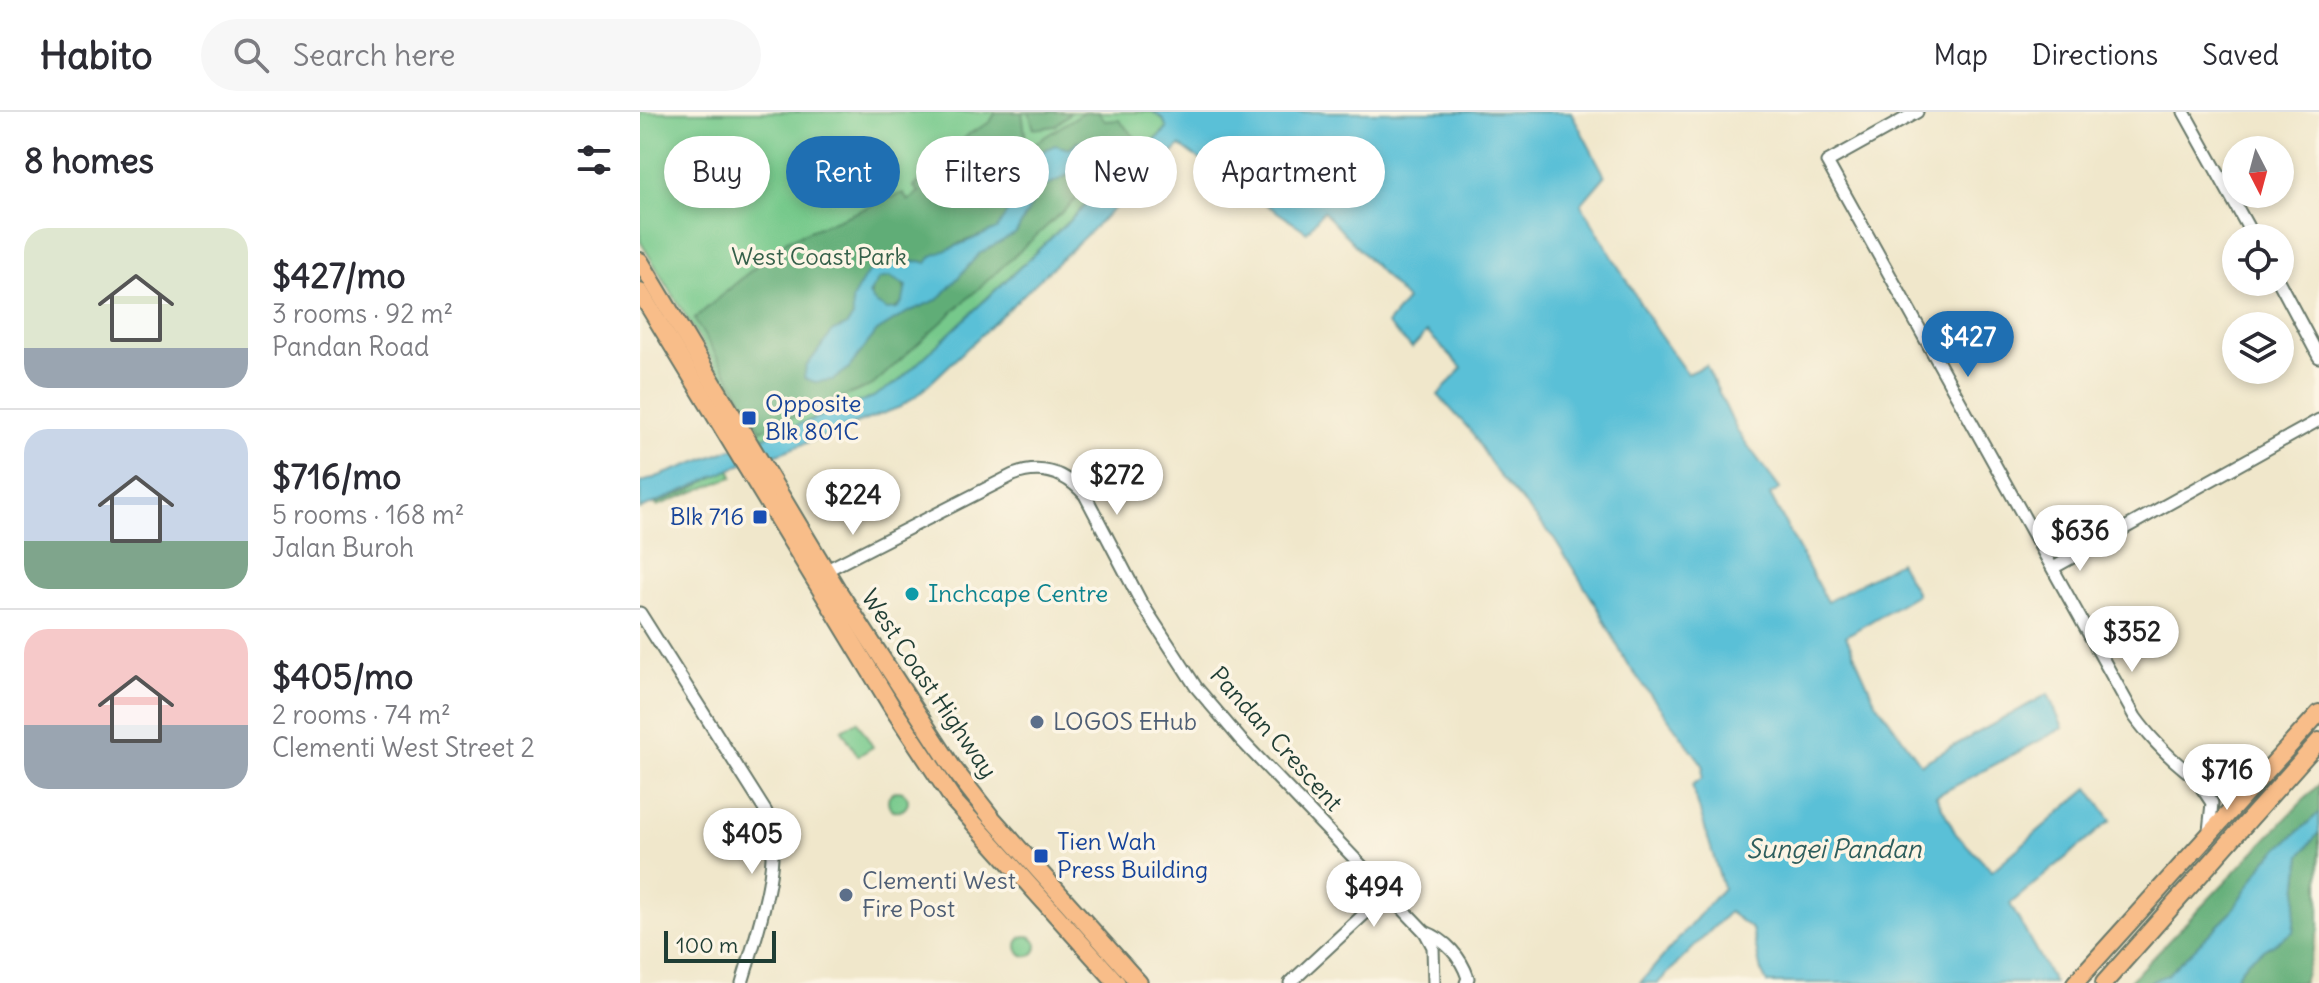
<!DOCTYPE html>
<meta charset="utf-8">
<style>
body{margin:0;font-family:Delius,sans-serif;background:#f7f7f7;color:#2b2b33;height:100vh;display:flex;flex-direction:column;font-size:30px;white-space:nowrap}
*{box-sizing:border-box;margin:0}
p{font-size:26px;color:#7c7c81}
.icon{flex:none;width:44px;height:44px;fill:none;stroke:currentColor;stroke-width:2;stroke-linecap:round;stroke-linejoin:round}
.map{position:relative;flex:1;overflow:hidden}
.details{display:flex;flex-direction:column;background:#fff;width:640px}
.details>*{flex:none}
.banner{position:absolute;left:24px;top:24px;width:760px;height:72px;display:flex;gap:16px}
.needle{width:52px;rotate:174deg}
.buttons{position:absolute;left:1582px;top:24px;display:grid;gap:16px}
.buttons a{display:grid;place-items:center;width:72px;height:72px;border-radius:50%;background:#fff;box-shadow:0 4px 12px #0003;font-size:40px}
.scale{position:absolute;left:24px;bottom:20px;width:112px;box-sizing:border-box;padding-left:8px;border:4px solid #1f3d34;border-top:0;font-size:22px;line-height:28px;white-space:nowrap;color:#1f3d34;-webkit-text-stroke:6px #fcf5e5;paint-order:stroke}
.price{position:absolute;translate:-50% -68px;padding:0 18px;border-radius:28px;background:#fff;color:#222;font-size:26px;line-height:52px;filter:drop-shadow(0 2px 4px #0008)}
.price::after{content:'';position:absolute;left:50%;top:48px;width:24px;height:18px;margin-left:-12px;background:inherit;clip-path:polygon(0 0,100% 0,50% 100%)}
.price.selected{background:#1f6fb2;color:#fff}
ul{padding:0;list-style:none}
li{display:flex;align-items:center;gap:24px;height:200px;padding:0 24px}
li+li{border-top:2px solid #e1e1e2}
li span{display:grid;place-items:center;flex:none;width:224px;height:160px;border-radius:24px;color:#555}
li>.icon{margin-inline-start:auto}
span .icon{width:96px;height:96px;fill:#fffc;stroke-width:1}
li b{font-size:34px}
h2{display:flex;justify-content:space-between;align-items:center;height:96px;padding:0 24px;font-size:34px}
.tag{padding:0 28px;border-radius:36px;background:#fff;box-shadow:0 4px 12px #0003;font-size:28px;line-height:72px}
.tag.selected{background:#1f6fb2;color:#fff}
header{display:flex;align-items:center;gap:48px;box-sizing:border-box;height:112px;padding:0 40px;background:#fff;border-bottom:2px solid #e1e1e2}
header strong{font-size:38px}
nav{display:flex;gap:44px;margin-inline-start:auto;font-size:28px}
.search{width:560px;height:72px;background:#f7f7f7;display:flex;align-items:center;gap:20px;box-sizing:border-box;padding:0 28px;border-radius:44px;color:#7c7c81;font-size:30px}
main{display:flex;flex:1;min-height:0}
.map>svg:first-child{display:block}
</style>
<header>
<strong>Habito</strong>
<div class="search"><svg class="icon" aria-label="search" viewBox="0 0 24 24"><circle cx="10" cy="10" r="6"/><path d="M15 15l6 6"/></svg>Search here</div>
<nav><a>Map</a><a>Directions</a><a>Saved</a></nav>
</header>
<main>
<section class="details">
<h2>8 homes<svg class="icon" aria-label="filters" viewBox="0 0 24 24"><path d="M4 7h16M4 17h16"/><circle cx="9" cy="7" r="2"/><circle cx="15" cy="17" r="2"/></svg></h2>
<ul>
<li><span style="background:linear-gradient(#dfe7d0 75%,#9aa5b1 0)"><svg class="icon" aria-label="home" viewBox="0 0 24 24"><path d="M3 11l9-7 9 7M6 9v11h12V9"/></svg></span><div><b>$427/mo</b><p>3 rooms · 92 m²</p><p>Pandan Road</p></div></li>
<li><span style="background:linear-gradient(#c9d6e8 70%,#7fa58c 0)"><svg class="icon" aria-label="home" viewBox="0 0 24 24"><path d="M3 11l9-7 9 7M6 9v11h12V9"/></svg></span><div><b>$716/mo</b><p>5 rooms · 168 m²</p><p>Jalan Buroh</p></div></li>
<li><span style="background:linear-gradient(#f6c9c9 60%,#9aa5b1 0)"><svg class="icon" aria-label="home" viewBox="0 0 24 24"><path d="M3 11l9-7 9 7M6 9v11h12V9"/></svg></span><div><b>$405/mo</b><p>2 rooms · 74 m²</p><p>Clementi West Street 2</p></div></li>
</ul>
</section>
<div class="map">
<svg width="1679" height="871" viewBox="0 0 1679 871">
<rect width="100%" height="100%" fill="#fcf5e5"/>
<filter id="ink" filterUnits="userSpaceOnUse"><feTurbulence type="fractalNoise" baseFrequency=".0125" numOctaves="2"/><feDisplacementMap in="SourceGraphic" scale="16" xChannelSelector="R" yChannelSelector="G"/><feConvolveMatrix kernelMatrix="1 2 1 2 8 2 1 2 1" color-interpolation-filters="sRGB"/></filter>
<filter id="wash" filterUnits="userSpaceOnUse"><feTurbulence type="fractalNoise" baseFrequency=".006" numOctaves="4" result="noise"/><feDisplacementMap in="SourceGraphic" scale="32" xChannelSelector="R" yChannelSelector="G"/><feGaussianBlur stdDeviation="1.8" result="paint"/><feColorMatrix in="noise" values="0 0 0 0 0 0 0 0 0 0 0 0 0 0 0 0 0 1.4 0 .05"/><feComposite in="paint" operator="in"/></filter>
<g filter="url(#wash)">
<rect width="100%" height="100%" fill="#f0e7cb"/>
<g fill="#76c98b" stroke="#4a8360" stroke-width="2">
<polygon points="0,0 513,0 523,7 527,16 259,269 233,285 121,328 0,129"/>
<polygon points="90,356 93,365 17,394 15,392 50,378"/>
<polygon points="217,609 233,635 218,644 202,618"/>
<circle cx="258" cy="689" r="10"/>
<circle cx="387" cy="834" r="10"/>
</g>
<g fill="#60ad77" stroke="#407556" stroke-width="2" fill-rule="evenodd">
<path d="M356 0H382L387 36 444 0H458L465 9 479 8 499 30 233 273 121 318 54 207 147 128 263 81 268 89 279 80 274 75 329 22 350 10ZM438 29 444 49 432 60 400 77 376 121 339 142 299 187 268 200 237 219 208 257 166 255 193 219 206 214 213 205 236 154 280 149 287 152 320 131 358 117 385 71 383 57 391 46 429 37Z"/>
<polygon points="389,0 431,0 415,14 394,17"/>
<circle cx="248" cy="181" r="17"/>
<polygon points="1679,672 1679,701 1626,748 1591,801 1527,863 1507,871 1488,871"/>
<polygon points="1679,720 1679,816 1663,871 1608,871 1596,865 1608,848 1653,820 1661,743"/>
</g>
<g fill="#5ac0d7" stroke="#3c7e86" stroke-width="2" fill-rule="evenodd">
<path d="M513 0H931L965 64 941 92 1016 218 1047 262 1066 253 1097 319 1140 377 1130 383 1187 490 1259 450 1277 482 1206 524 1234 587 1281 652 1408 582 1423 616 1296 684 1316 722 1352 759 1448 676 1471 708 1370 792 1414 871H1127L1121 859 1112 817 1089 800 1018 871H1000L1083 776 1052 673 1062 666 1063 653 986 550 959 498 914 426 857 361 830 318 798 283 822 256 787 220 772 236 747 212 767 188 683 99 667 120 540 34 280 281 260 295 132 344 129 341C85 358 44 380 0 397V371L233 285 259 269 527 17 523 7Z"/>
<path d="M444 27 447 32 444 49 432 61 400 77 376 121 339 142 299 187 268 200 237 219 208 257 193 268 175 270 164 266 166 255 193 219 206 214 213 205 212 187 226 163 236 154 280 149 287 151 292 144 357 117 385 71 379 58 391 45 415 33 429 37ZM250 165 266 174 263 189 257 197 247 198 234 190 229 182 239 167Z"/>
<polygon points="1679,701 1679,720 1661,743 1653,820 1608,848 1596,865 1608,871 1507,871 1527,863 1591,801 1626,748"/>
</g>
</g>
<g filter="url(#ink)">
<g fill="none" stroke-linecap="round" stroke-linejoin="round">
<defs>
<g id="minor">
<path d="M1277 0 1187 50 1495 605C1515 633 1571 693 1607 678"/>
<polyline points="1544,0 1614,126"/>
<polyline points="1639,170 1679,245"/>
<polyline points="1413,456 1679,308"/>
<path d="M181 461 373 363C402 352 426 361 445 383L501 490 556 575 601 628 785 820 793 835 794 871"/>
<path d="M0 501 126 700C145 746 116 823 102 871"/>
<polyline points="1560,673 1572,691 1569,719"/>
<path d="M785 820C806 828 821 845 828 866L826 871"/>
<polyline points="650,871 747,781"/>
</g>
<g id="highway">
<polyline points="0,149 197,477 313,656 351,705 499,871"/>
<polyline points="0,180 252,595 314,689 477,871"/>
<polyline points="1435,871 1679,601"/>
<polyline points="1464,871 1679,629"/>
</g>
</defs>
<use href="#minor" stroke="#687869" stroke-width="15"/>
<use href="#highway" stroke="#687869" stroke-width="20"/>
<use href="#minor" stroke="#fff" stroke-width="11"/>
<use href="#highway" stroke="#f8bd89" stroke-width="16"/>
</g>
</g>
<g fill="#1a4fb4" stroke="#fcf5e5" stroke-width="3">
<rect x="101" y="298" width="16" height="16" rx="4"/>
<rect x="112" y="397" width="16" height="16" rx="4"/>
<rect x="393" y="736" width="16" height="16" rx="4"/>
</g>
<circle fill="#0f9aa8" stroke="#fcf5e5" stroke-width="3" cx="272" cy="482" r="8"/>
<g fill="#5c6f8a" stroke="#fcf5e5" stroke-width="3">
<circle cx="397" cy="610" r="8"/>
<circle cx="206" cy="783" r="8"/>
</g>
<g text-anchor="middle" stroke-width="7" stroke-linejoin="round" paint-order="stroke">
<g font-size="24" fill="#35604a" stroke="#fcf5e5">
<text x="179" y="153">West Coast Park</text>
</g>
<g font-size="24" fill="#164399" stroke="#fcf5e5" text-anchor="start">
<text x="125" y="300">Opposite<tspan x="125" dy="28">Blk 801C</tspan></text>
<text x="104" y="413" text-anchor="end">Blk 716</text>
<text x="417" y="738">Tien Wah<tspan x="417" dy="28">Press Building</tspan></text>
</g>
<g font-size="24" fill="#0d838f" stroke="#fcf5e5" text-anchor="start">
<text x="288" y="490">Inchcape Centre</text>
</g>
<g font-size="24" fill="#1f3d34" stroke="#fcf5e5">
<text transform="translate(289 572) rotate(56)" y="8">West Coast Highway</text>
<text transform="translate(636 627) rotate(48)" y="8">Pandan Crescent</text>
</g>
<g font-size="24" fill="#4e5e75" stroke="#fcf5e5" text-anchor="start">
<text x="413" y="618">LOGOS EHub</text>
<text x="222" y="777">Clementi West<tspan x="222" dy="28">Fire Post</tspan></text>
</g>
<g font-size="26" font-style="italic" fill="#2e5e5d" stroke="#fcf5e5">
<text x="1194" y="746">Sungei Pandan</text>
</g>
</g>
</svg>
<div class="buttons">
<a><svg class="needle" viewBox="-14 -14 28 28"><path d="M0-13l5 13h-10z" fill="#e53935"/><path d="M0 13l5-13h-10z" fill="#7c7c81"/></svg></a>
<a><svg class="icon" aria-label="locate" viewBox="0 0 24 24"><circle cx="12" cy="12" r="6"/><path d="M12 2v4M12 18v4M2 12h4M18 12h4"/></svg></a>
<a><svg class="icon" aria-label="layers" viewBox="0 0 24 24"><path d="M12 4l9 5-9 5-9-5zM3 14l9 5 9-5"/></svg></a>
</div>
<div class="scale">100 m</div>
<b class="price selected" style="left:1328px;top:267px">$427</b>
<b class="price" style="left:477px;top:405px">$272</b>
<b class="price" style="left:213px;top:425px">$224</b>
<b class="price" style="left:1440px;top:461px">$636</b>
<b class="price" style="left:1492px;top:562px">$352</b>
<b class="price" style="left:1587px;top:700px">$716</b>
<b class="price" style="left:112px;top:764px">$405</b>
<b class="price" style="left:734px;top:817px">$494</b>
<div class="banner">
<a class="tag">Buy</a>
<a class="tag selected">Rent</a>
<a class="tag">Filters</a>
<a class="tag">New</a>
<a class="tag">Apartment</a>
</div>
</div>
</main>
